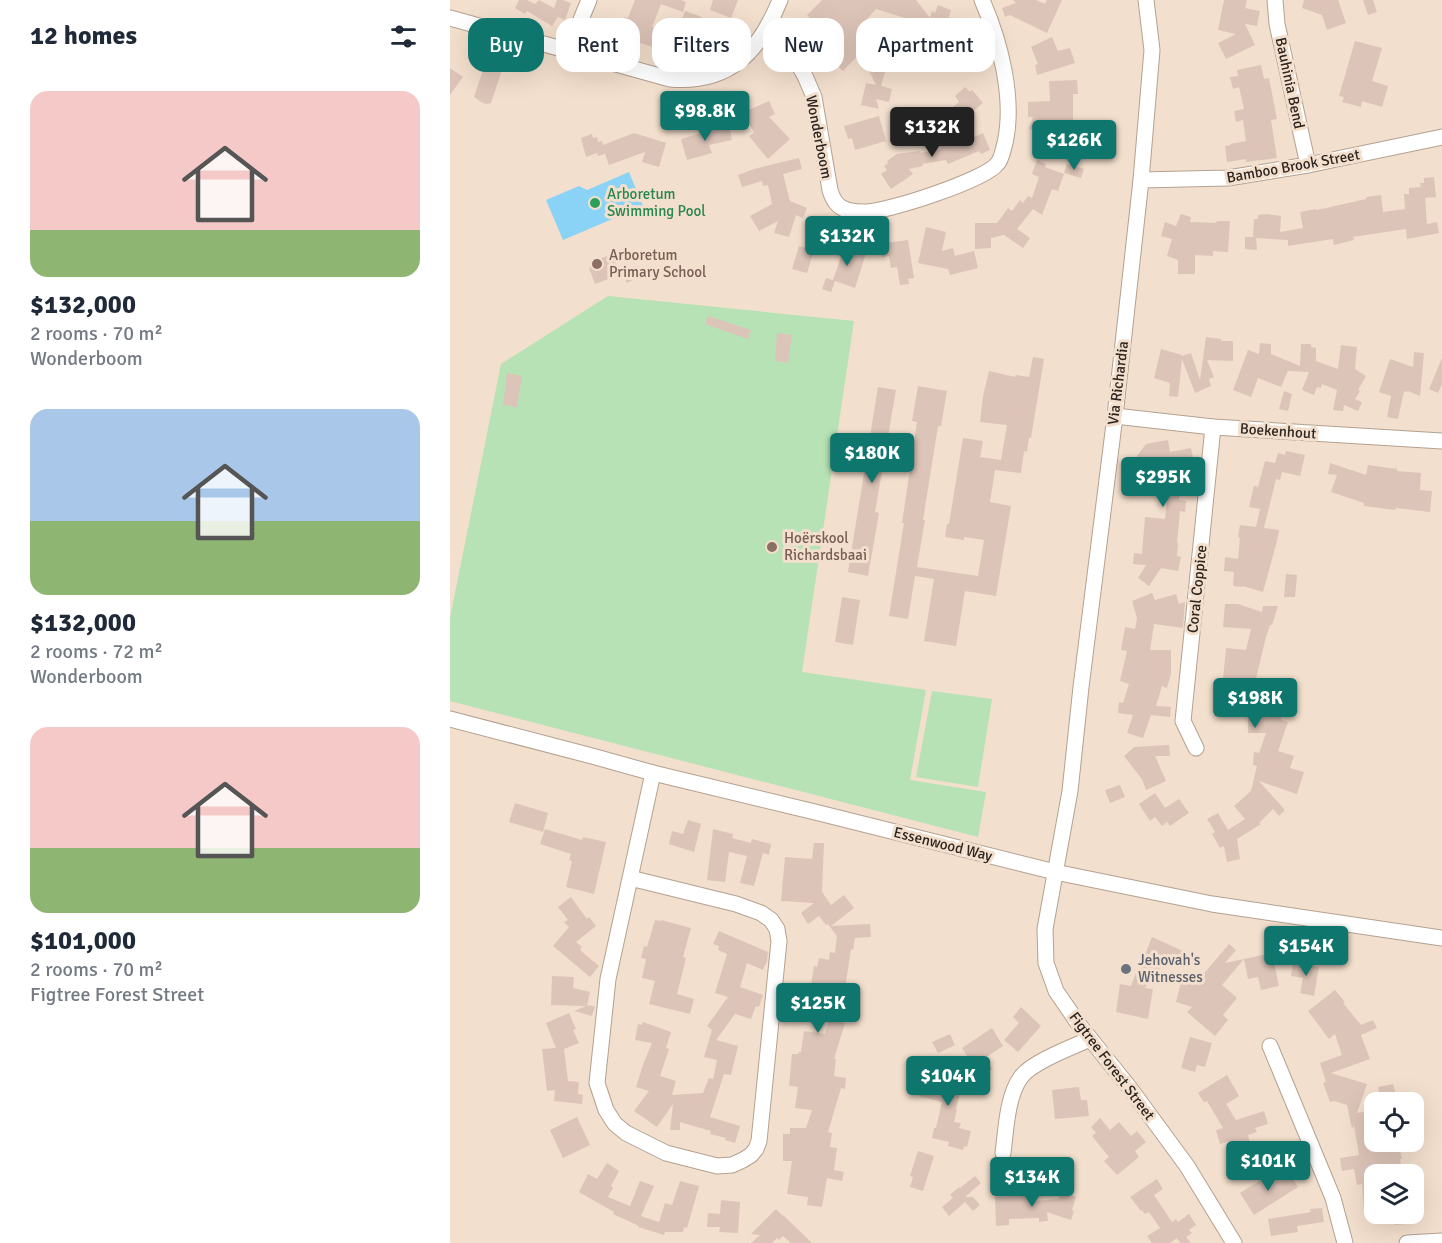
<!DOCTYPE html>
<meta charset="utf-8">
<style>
body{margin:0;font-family:Signika,sans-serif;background:#f6f6f7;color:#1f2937;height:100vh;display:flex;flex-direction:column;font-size:22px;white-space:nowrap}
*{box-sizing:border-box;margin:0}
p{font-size:20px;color:#747a83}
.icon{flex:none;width:33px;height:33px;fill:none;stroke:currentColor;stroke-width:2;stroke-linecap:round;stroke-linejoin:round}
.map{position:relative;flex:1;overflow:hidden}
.sheet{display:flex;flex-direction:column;background:#fff;width:450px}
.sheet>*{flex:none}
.guide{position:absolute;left:18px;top:18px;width:570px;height:54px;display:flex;gap:12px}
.buttons{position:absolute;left:914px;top:1092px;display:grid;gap:12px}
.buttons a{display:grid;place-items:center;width:60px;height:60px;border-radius:12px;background:#fff;box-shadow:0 6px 24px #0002;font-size:30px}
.price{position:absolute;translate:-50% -51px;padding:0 14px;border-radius:6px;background:#0f766e;color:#fff;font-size:20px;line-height:39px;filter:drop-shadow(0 2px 3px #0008)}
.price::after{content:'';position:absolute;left:50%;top:36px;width:18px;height:14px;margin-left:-9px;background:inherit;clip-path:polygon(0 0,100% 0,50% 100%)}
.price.on{background:#222;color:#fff}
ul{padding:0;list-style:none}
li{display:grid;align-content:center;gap:12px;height:318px;padding:0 30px}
li span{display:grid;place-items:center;height:186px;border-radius:18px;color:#555}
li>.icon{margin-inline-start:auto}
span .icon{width:108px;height:108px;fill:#fffc;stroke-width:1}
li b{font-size:26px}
h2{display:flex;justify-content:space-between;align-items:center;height:72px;padding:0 30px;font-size:26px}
.pill{padding:0 21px;border-radius:18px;background:#fff;box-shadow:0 6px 24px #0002;font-size:21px;line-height:54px}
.pill.on{background:#0f766e;color:#fff}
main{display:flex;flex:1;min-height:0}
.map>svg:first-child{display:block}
</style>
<main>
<section class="sheet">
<h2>12 homes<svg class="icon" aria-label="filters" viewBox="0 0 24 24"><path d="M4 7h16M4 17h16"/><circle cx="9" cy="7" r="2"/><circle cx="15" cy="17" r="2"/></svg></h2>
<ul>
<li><span style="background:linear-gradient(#f6c9c9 75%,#8fb573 0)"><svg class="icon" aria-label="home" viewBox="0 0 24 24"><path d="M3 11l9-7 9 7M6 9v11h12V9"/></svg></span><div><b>$132,000</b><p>2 rooms · 70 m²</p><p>Wonderboom</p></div></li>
<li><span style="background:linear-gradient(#a9c7e8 60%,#8fb573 0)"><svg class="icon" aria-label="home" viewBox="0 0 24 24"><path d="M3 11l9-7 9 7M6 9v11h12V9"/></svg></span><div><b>$132,000</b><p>2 rooms · 72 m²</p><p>Wonderboom</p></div></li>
<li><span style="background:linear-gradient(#f6c9c9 65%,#8fb573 0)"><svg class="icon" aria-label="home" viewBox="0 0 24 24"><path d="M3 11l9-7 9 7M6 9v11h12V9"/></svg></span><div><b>$101,000</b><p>2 rooms · 70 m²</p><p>Figtree Forest Street</p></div></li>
</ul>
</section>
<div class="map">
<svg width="992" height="1243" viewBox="0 0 992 1243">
<rect width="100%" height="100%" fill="#f3dfcd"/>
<g fill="#b6e2b5">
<polygon points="158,296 404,321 352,672 476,690 460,780 536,792 528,837 0,701 0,618 51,364"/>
<polygon points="482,691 542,699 528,787 466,777"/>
</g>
<polygon fill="#8ad3f6" points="179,172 193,206 113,240 96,200 129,186 137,190"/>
<g fill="#ddc4b8">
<polygon points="69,0 77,0 85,4 89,0 104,8 107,0 113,0 121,3 115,20 108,17 102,26 77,11 75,14 65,8"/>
<polygon points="185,0 231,0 236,2 233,12 211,4 202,27 209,29 203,47 180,40 181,36 169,32 174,17 178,18"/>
<polygon points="263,0 288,0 281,18 260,10"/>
<polygon points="372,0 466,0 480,18 482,11 485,13 488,5 501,10 497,23 495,22 489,37 462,27 455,18 426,9 410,27 423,40 393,71 380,59 392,46 377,32 368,41 360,34 365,29 358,23 362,19 357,15"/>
<polygon points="563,0 586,0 595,4 597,0 612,0 597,33 560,15 555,17 552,8 566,3"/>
<polygon points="774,0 797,0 795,8 810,11 807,26 795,24 805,45 776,59 768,43 786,34 768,30"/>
<polygon points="854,0 888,0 896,23 877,30 872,15 852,8"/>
<polygon points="913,0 923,0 927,12 918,15"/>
<polygon points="235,11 252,17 245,35 271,25 276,39 244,52 227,45 231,35 227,34"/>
<polygon points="602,37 608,51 620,48 625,63 587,75 585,65 588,64 581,47"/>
<polygon points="905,41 932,48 922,81 938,86 932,107 912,101 911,107 892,102 894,97 889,96"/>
<polygon points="436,42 444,55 445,55 450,64 435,72 431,86 442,89 439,102 426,99 429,109 411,105 416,83 426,85 418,69 433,61 425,48"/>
<polygon points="497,44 511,50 503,72 489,67"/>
<polygon points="45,63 49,67 51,73 41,103 36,104 31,102 24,97 34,67 39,64"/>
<polygon points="811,65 814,79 819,78 827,119 821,120 827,158 796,162 796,159 777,162 775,146 781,145 780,144 796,141 793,120 786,122 784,111 794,109 789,87 783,89 780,77 788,76 787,70"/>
<polygon points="0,68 13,77 0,95"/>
<polygon points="627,80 628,94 623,94 623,123 633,127 627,146 618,143 614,155 598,150 602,140 589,135 590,133 579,129 583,117 578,117 578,102 600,101 599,81"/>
<polygon points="515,87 520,92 522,90 533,103 512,120 502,108 509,102 505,96"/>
<polygon points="319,101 325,114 319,117 340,139 318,159 299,136 304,133 294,112"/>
<polygon points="429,116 436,141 405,150 402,138 398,139 394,126"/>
<polygon points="279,125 282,140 259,145 262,153 237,160 231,139"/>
<polygon points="184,133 216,143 209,167 192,162 195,152 159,165 155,154 148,156 147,153 136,157 131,138 142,134 143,138 147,137 148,142 152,141 153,145"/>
<polygon points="533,133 540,150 531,154 529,151 498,164 496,160 472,164 473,166 459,169 463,174 441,189 431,174 437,170 434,166 438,163 437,161 447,154 470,151 471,153 491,149 490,145 515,134 517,140"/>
<polygon points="349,158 352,169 333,174 340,201 357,208 353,218 346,215 339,237 324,233 328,221 309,231 300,216 322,204 318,185 313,186 312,181 292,187 288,175 304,169"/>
<polygon points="587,160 596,164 595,167 614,174 608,191 602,189 592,215 583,209 567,229 580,238 573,248 554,235 541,238 541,248 525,249 525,223 547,223 558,208 562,211 570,200 573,203 578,196 582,198 589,177 582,174"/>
<polygon points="617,164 634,169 631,178 614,173"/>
<polygon points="984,177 986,197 975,198 977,224 987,222 989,233 957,239 956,229 903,237 904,240 884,245 883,239 838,246 838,240 806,238 807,250 795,249 795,237 803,237 804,219 808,219 808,215 817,214 831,216 830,232 853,228 850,212 866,209 867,210 916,199 916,197 931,195 933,212 955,209 954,194 959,194 959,188 971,187 970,183 974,183 974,178"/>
<polygon points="731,214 741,217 740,222 766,223 767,221 780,221 778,252 763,251 763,256 745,255 745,274 728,274 728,260 717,256 722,239 711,236 715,222 726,226"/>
<polygon points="476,227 496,232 492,251 503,248 505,256 524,251 528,268 500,275 498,269 468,263"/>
<polygon points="458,240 464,278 458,279 459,284 450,285 447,267 441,268 439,256 432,257 429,244"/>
<polygon points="391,243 417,250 405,288 385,281 381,292 372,289 376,278 383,280 391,257 387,255"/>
<polygon points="349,246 364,250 357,273 342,269"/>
<polygon points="162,254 171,274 145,284 139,268 149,264 147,260"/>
<polygon points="184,266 189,277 177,283 171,271"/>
<polygon points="258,316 301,330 298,339 255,324"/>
<polygon points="327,333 342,335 338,363 325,361"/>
<polygon points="756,337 771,339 771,341 783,341 783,361 757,360 764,377 759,379 761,386 745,393 732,359 728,397 719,396 720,383 704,378 711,349 732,355 732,356 741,353 750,380"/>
<polygon points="810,343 821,344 821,354 850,366 851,344 861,344 861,347 866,348 866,361 888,369 891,345 907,347 905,369 916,376 908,390 910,391 905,399 912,402 908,411 894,405 893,411 883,410 887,390 872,384 871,388 867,387 864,395 852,390 859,372 838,371 831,387 808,378 801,397 783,390 798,350 809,354"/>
<polygon points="964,352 974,353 970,396 958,391 957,392 954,391 948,419 937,417 941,396 929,392 940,359 963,367"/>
<polygon points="583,357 594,359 581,438 579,438 577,452 574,451 571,473 545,470 540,502 561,506 546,596 515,591 506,646 474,641 484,579 465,576 458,619 439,616 454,523 452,523 467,422 462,421 468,386 497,391 491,426 488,426 473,520 475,520 467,567 528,576 534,540 514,537 514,540 495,537 497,524 499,524 513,438 533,441 530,457 551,460 557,425 530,422 533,396 539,371 565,377 566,375 579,377"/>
<polygon points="992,358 992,384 988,393 979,389"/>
<polygon points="57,373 72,376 67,407 53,405"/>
<polygon points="428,387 446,390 425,512 429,513 418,576 398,572"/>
<polygon points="834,391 842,394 838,411 829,409"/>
<polygon points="718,440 720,452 741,448 746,471 731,474 729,500 736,501 735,512 730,511 727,543 728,543 727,556 731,557 728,571 711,568 699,586 688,578 696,565 683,564 684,553 692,554 695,517 715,519 717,497 709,496 709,494 688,491 689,479 702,480 698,464 687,456 696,444"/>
<polygon points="836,451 855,455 850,476 832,472 830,480 826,479 814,528 829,530 827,541 813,592 792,586 792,587 783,586 784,572 774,571 775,557 788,559 790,538 788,537 790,525 806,527 810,509 799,507 804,486 808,487 815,461 825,463 828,453 835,455"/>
<polygon points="880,463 916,475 918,465 947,469 947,471 971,473 970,490 982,491 980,512 946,508 945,510 914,506 914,503 881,492 887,475 878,474"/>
<polygon points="836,574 847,575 845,597 834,597"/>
<polygon points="702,593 705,600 726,594 729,604 735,602 733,628 704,624 700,650 721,650 721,674 717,688 712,686 706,706 721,707 720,717 701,715 693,738 677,733 683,715 668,713 669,702 673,703 679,684 670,681 677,651 671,650 675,627 685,629 687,618 682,601"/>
<polygon points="392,597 410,600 403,645 385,642"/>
<polygon points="775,604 788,604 812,612 813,606 828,606 822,625 820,625 816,637 806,678 817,681 808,709 832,718 831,720 838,722 828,751 844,756 840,768 854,772 847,794 809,781 835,810 829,816 823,809 809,823 811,824 787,839 790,859 777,862 774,846 770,848 762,834 765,832 757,819 768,813 778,830 795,819 784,806 801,791 807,766 803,765 804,752 809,753 816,733 798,733 798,703 792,701 796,690 772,689 776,648 796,650 801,629 773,627"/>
<polygon points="719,745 720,756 705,756 716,781 696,790 692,779 674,756 684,747"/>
<polygon points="670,785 675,797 660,803 655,790"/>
<polygon points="705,793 715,808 729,799 739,813 720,826 717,822 712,826 705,817 700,821 689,804"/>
<polygon points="65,803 98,813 93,832 59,822"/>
<polygon points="238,820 251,824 244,852 219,844 222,831 233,834"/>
<polygon points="95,829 132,840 133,837 156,842 144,894 116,887 122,861 119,860 121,854 90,844"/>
<polygon points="263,829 283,834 282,838 301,843 302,839 321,844 319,855 313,853 304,886 290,883 297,856 279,852 275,882 257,880"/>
<polygon points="364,843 374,843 372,892 381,905 394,895 404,908 381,926 420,924 421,937 405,938 403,950 401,949 390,1022 395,1023 384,1059 386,1059 384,1076 396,1078 395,1089 391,1088 378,1132 382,1133 380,1147 387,1148 384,1170 394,1172 392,1181 377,1178 372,1207 357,1205 358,1197 337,1194 342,1161 333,1161 333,1134 340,1134 340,1128 356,1128 362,1110 345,1108 348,1087 339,1086 342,1054 348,1054 349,1052 351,1052 354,1031 375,1034 383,1006 363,1003 361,1013 349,1011 351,997 359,998 364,966 367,967 369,958 379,960 380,952 385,953 387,936 378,924 376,925 369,916 358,924 351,913 364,903 331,901 335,857 362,859"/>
<polygon points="121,897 137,919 139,917 146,926 126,942 132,947 130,950 149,966 140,977 103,946 119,927 114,922 118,920 108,907"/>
<polygon points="205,920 211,921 211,920 241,928 233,957 236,958 227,994 244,999 240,1014 199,1004 205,981 192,978 196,959 191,958 194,946 197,947"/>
<polygon points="269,931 318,952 317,961 313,970 297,963 290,987 313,995 309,1007 306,1006 301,1019 285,1014 266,1040 288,1046 281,1075 274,1074 260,1117 290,1126 285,1143 275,1140 276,1138 260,1134 261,1131 230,1122 230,1130 220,1130 223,1104 207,1127 184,1111 199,1091 186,1087 194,1062 202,1043 185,1040 188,1024 192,1025 193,1022 221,1032 216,1048 219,1049 210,1076 226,1081 222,1095 253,1093 259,1078 263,1079 267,1060 254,1057 262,1030 257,1026 278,997 265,993 277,954 268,950 269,946 263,944"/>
<polygon points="702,937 733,951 729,961 715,956 709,971 703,968 695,988 703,989 698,1019 666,1012 670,984 681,986 689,965 691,965"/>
<polygon points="779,944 786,950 775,963 794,959 772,985 787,998 773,1015 778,1020 765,1036 737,1012 742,1007 726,1002 731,982 744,985"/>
<polygon points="822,953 829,986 811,990 808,977 798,979 794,959"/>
<polygon points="843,962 869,967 864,996 850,993 853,978 841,976"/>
<polygon points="102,976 124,977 123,988 140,992 137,1006 139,1005 145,1007 142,1016 124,1011 136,1006 101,1005"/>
<polygon points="885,990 895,1002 893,1003 911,1025 923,1020 927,1028 911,1035 920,1059 881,1073 917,1084 907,1113 924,1110 924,1142 933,1142 934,1150 949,1147 952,1159 950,1159 953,1174 924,1174 924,1208 914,1209 912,1184 907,1185 904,1169 892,1171 890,1158 909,1155 904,1125 902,1129 897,1105 884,1101 880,1102 873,1083 876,1082 870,1063 892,1055 885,1034 879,1039 858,1011"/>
<polygon points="571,1007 591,1026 568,1052 554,1040 569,1023 563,1017"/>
<polygon points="119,1013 126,1029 123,1030 129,1043 114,1049 118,1081 129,1082 128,1094 133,1095 132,1104 104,1101 105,1090 97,1091 92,1049 106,1048 96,1023"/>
<polygon points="542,1028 553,1046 535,1058 542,1069 531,1077 512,1048"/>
<polygon points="500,1034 505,1045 488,1053 482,1042"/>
<polygon points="740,1037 762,1043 755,1067 747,1065 745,1072 731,1068"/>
<polygon points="493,1065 516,1071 506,1109 507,1109 504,1122 511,1123 509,1128 521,1131 517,1147 514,1146 513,1150 498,1146 499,1142 482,1138 484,1128 486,1128 492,1102 469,1096 472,1085 488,1089"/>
<polygon points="777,1075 789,1096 776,1104 786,1120 814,1111 818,1124 805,1128 807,1132 798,1135 803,1158 818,1154 821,1168 788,1176 780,1141 770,1144 766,1130 773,1128 757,1101 754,1102 748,1093"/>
<polygon points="943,1084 947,1099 931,1102 928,1087"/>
<polygon points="629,1087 631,1100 637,1100 639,1116 605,1119 602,1090"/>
<polygon points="127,1117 140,1145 113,1158 100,1130"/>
<polygon points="650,1118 660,1130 669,1122 681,1136 687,1131 696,1142 685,1151 689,1157 667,1175 654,1161 659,1157 642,1136 646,1133 641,1127"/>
<polygon points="468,1151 484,1156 473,1191 460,1187 463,1177 460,1176"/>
<polygon points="157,1163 169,1171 161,1186 163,1188 158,1197 180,1206 190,1181 204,1186 191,1216 209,1222 215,1203 222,1205 230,1181 249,1186 237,1228 234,1227 233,1232 215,1232 214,1235 188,1227 189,1226 163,1214 164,1212 129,1192 138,1174 147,1179"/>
<polygon points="838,1171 848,1187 804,1215 790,1193 822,1173 824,1179"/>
<polygon points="525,1176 531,1183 515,1197 523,1197 530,1205 523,1211 515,1202 499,1216 492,1207 503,1198 500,1195 509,1187 510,1188"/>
<polygon points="707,1179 713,1189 704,1195 722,1222 726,1219 728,1222 739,1214 746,1225 739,1230 742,1233 736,1237 741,1243 730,1243 727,1238 720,1243 702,1243 697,1236 710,1228 699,1212 695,1214 692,1210 691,1211 680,1197"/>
<polygon points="611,1191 626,1197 622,1210 624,1211 621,1220 597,1212 598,1221 589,1222 589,1218 559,1219 559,1225 546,1226 545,1197 570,1196 570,1194 583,1193 583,1201 608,1199"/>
<polygon points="271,1200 290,1202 288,1233 269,1232 270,1227 257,1227 258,1213 270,1214"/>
<polygon points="872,1208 874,1222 847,1226 848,1232 821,1236 818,1219 861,1212 860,1209"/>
<polygon points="326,1209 333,1216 333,1215 362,1243 341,1243 333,1236 329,1240 327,1238 322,1243 301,1243 310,1235 301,1234"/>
<polygon points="943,1214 965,1214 966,1223 945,1225"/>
</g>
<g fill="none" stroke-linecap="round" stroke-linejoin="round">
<defs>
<g id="minor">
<polyline points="696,0 702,50 691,180 665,416 631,687 620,791 595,929 596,963 606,991 630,1026 679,1087 737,1166 784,1243"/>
<polyline points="825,0 827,24 858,165"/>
<path d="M0 18 220 79C280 84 309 52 330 0"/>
<path d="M313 35 332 47 344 57 355 76 364 97 380 190C383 200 387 207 397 210 402 211 410 212 415 212 437 212 535 180 547 164 552 159 553 149 555 143 565 98 550 41 532 0"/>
<polyline points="118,51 139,0"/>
<polyline points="691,180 778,178 858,165 992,137"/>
<polyline points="665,416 763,427 992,441"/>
<polyline points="0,719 142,756 203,773 369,813 605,872 762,904 992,938"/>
<polyline points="746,748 733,721 763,427"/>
<polyline points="180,878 286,904 311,913 321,920 327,929 329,941 309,1141 306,1149 301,1155 293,1160 282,1165 267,1166 216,1153 176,1133 165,1124 156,1110 147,1083 158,979 203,773"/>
<polyline points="820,1046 883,1198 895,1243"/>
<path d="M553 1153C556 1130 557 1096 571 1077 582 1062 622 1047 640 1039"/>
<polyline points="957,1243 992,1241"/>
</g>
</defs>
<use href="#minor" stroke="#b4a190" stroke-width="17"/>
<use href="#minor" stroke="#fff" stroke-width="15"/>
</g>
<circle fill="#2e9e5b" stroke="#f3dfcd" stroke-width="2" cx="145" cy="203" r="6"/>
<g fill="#8d6e63" stroke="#f3dfcd" stroke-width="2">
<circle cx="147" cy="264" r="6"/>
<circle cx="322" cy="547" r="6"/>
</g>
<circle fill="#6b7280" stroke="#f3dfcd" stroke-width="2" cx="676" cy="969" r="6"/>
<g text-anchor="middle" stroke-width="6" stroke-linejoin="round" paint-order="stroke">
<g font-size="15" fill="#2d251f" stroke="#f3dfcd">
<text transform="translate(840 83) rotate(78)" y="5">Bauhinia Bend</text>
<text transform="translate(369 137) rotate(79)" y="5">Wonderboom</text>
<text transform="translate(843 166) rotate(-10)" y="5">Bamboo Brook Street</text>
<text transform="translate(668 383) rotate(-83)" y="5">Via Richardia</text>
<text transform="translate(828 431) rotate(4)" y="5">Boekenhout</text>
<text transform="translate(747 589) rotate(-84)" y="5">Coral Coppice</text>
<text transform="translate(493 844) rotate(14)" y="5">Essenwood Way</text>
<text transform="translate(662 1066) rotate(53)" y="5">Figtree Forest Street</text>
</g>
<g font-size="15" fill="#27864d" stroke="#f3dfcd" text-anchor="start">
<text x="157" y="199">Arboretum<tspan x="157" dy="17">Swimming Pool</tspan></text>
</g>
<g font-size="15" fill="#785e54" stroke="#f3dfcd" text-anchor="start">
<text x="159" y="260">Arboretum<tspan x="159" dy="17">Primary School</tspan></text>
<text x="334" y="543">Hoërskool<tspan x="334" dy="17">Richardsbaai</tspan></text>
</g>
<g font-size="15" fill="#5b616d" stroke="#f3dfcd" text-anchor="start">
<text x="688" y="965">Jehovah's<tspan x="688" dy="17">Witnesses</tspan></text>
</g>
</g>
</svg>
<div class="buttons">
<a><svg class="icon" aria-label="locate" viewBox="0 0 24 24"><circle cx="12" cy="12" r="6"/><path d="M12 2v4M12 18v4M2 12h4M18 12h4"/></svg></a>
<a><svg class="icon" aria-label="layers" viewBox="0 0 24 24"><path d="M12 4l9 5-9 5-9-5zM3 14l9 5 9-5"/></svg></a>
</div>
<b class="price" style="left:255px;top:142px">$98.8K</b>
<b class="price on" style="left:482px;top:158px">$132K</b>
<b class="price" style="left:624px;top:171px">$126K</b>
<b class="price" style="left:397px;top:267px">$132K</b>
<b class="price" style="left:422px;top:484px">$180K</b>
<b class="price" style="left:713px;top:508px">$295K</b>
<b class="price" style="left:805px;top:729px">$198K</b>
<b class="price" style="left:856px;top:977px">$154K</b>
<b class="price" style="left:368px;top:1034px">$125K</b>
<b class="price" style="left:498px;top:1107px">$104K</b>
<b class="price" style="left:818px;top:1192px">$101K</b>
<b class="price" style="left:582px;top:1208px">$134K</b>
<div class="guide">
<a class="pill on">Buy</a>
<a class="pill">Rent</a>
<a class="pill">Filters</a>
<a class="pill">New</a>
<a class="pill">Apartment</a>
</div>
</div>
</main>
